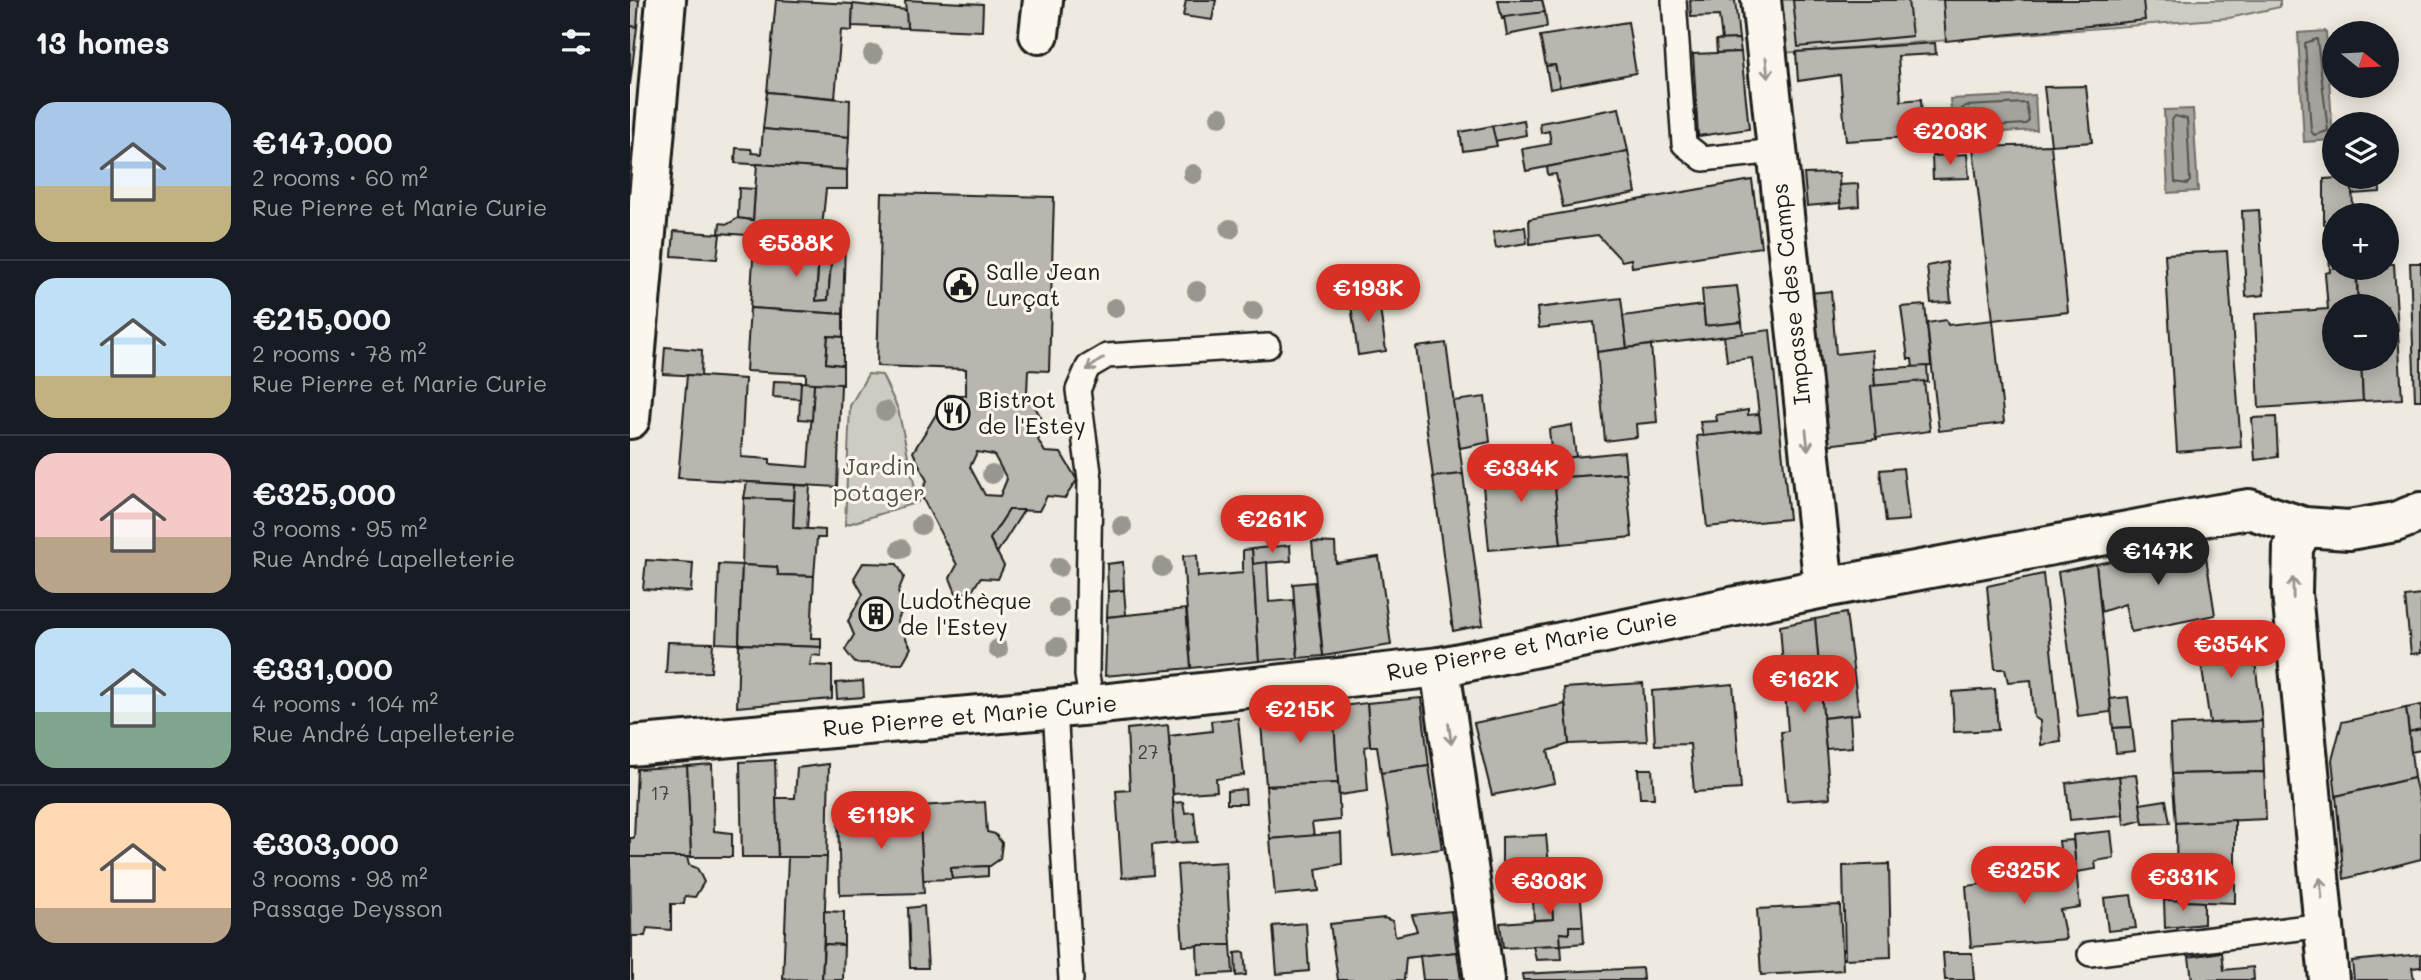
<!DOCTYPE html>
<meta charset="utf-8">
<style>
body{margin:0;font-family:Mali,sans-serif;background:#20242c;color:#f1f3f6;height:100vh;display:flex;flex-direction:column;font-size:26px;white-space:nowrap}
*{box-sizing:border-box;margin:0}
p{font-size:23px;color:#9ea1a6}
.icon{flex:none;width:38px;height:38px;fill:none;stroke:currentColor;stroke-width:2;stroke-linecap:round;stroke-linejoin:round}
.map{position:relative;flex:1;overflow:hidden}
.sheet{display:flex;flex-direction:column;background:#171b24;width:630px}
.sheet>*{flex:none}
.needle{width:46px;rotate:108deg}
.controls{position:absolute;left:1692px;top:21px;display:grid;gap:14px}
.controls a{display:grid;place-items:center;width:77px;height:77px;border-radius:50%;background:#171b24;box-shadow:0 4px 18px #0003;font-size:35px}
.price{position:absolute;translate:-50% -60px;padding:0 16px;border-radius:24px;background:#d93025;color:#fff;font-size:23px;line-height:46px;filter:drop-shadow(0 2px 4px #0008)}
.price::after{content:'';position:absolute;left:50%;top:42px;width:21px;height:16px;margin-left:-10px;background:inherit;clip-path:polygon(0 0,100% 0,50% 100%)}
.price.current{background:#222;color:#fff}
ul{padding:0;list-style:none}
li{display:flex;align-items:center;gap:21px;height:175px;padding:0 35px}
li+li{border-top:2px solid #363941}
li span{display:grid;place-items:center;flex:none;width:196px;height:140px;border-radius:21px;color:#555}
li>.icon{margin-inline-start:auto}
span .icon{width:84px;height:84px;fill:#fffc;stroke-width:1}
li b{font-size:30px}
h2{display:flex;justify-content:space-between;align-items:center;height:84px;padding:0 35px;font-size:30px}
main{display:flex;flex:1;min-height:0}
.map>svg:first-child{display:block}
</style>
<main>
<section class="sheet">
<h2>13 homes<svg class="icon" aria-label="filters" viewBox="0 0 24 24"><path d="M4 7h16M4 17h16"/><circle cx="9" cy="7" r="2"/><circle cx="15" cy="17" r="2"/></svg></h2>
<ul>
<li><span style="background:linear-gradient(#a9c7e8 60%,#c2b280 0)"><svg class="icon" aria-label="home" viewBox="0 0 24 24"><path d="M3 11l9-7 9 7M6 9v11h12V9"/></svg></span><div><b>€147,000</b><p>2 rooms · 60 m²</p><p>Rue Pierre et Marie Curie</p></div></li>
<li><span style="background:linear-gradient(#bfe0f5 70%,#c2b280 0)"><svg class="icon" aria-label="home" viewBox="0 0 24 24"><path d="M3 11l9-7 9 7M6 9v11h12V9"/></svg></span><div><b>€215,000</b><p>2 rooms · 78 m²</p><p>Rue Pierre et Marie Curie</p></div></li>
<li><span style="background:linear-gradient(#f6c9c9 60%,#b9a48a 0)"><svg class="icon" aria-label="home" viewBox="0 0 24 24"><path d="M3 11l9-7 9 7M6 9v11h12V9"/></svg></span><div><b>€325,000</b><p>3 rooms · 95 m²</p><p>Rue André Lapelleterie</p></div></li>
<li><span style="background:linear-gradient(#bfe0f5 60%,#7fa58c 0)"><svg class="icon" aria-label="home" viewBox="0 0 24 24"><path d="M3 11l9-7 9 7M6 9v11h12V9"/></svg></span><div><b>€331,000</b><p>4 rooms · 104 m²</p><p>Rue André Lapelleterie</p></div></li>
<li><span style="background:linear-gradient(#ffd9b3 75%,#b9a48a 0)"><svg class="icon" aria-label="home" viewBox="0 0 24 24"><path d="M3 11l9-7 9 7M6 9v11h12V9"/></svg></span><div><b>€303,000</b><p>3 rooms · 98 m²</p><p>Passage Deysson</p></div></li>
</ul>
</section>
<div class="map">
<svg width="1791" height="980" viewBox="0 0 1791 980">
<rect width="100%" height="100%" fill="#eeeadf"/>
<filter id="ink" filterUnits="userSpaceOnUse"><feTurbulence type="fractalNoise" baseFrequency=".0143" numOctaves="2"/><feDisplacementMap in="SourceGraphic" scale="14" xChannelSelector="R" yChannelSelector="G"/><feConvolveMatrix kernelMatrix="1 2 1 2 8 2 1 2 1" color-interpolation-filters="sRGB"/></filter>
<g filter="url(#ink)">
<g fill="#ceccc2" stroke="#75746f" stroke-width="2">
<polygon points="1147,0 1650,0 1650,7 1599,18 1153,53"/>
<polygon points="238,374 252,375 268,409 288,502 215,525 220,406"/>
</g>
<g fill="#a6a39d" stroke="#6f6d69" stroke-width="2">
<polygon points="1696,31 1703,140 1674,142 1668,33"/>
<polygon points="1405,95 1407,130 1335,134 1334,119 1322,120 1320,99"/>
<polygon points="1563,109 1568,191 1538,193 1534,110"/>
</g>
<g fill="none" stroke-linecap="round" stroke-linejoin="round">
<g stroke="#535250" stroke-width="2">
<polygon points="1687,39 1698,131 1684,135 1681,131 1675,43"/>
<polygon points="1396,103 1399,120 1396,124 1344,127 1332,109 1335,106"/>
<polygon points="1545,116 1557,119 1560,181 1557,184 1545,182 1542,120"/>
</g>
</g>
<g fill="#b9b6af" stroke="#1c1c1c" stroke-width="2" fill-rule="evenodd">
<polygon points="0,0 9,0 7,27 0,26"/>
<polygon points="146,0 223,4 222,31 211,30 205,98 137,92"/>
<polygon points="275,0 353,4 352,31 277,28"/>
<polygon points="556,0 586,0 582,20 553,16"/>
<polygon points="868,0 912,0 915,12 872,19"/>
<polygon points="1060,0 1105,0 1109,39 1092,40 1089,16 1061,17"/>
<polygon points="1163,0 1278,0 1282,36 1168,47"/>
<polygon points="1313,0 1513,0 1515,20 1316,41"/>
<polygon points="223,4 276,10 277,28 222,26"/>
<polygon points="915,12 917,27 877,35 874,17"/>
<polygon points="998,22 1006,73 930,87 925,65 916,66 910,36"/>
<polygon points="0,26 7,27 0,85"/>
<polygon points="1109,39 1111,52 1087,53 1086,40"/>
<polygon points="1305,43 1306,54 1268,56 1271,101 1291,99 1293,136 1216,141 1210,75 1168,81 1166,52"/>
<polygon points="1111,52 1119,129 1068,136 1063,54"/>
<polygon points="925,65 930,87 920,89 916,66"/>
<polygon points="1456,86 1462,142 1421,145 1414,87"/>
<polygon points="137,92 220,100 219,137 133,129"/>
<polygon points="989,108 998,151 896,171 892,149 921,144 919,131 911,133 910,123"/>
<polygon points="894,120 896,135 865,141 862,126"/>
<polygon points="862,126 867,146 833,151 830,132"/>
<polygon points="133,129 219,137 217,170 105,163 106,148 121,149 122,153 131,154"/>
<polygon points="1421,145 1438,312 1363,320 1343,147"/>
<polygon points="998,151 1006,193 933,207 926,174 918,175 917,167"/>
<polygon points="1337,154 1339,178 1303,179 1302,156"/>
<polygon points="127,164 217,170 217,189 196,189 192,227 161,227 161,238 89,233 90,223 98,224 108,218 123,220"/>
<polygon points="1209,173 1210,203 1177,206 1174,174"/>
<polygon points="1722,177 1723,215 1704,215 1704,268 1726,268 1728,306 1704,306 1704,359 1731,359 1733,401 1629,408 1625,314 1698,309 1695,273 1700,272 1698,226 1694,224 1694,179"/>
<polygon points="1722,177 1749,177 1750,192 1722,194"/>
<polygon points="1122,180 1131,247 1002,267 1001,259 992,261 968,235 900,244 899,219"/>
<polygon points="1228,184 1229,206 1211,208 1209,185"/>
<polygon points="109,188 125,189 123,220 108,218"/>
<path d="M252 193 424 197 419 371 398 370 397 393 416 426 408 440 415 452 431 453 447 480 435 498 417 496 409 511 379 510 360 539 374 566 368 579 350 578 341 593H326L320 578 327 565 290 493 297 481 283 452 318 395H336V369L247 366ZM347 452 364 455 377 479 370 496 355 495 340 467Z"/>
<polygon points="1629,210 1634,295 1616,297 1612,211"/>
<polygon points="895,227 897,243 866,248 863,232"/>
<polygon points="44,231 90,234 87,259 42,256"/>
<polygon points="190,239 203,240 198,300 186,301"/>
<polygon points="203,240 215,241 213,314 120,308 124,244 189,247 186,301 198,300"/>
<polygon points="1597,251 1611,447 1547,452 1535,254"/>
<polygon points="1317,262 1321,302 1301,303 1297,266"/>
<polygon points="1780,263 1791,263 1791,400 1785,400"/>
<polygon points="1757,264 1764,264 1772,399 1733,401 1731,359 1757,359 1757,306 1728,306 1727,271 1733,268 1757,268"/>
<polygon points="1107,286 1112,322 1075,326 1072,289"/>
<polygon points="1201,291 1206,354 1242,350 1245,386 1241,386 1247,439 1196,445 1180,293"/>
<polygon points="748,294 756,351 728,355 720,298"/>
<polygon points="991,298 997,348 967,352 964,322 909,328 907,308"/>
<polygon points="1073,305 1075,326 1112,322 1113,334 997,348 993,316"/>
<polygon points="1295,305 1301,366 1283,368 1282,359 1278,359 1271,307"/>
<polygon points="120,308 213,314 213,337 198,336 196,363 213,365 213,385 176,383 176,374 116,371"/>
<polygon points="1316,320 1318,325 1363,320 1374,423 1309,431 1297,323"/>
<polygon points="1140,330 1159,519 1077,527 1067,436 1131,430 1122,358 1097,361 1094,336"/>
<polygon points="198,336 213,337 213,365 196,363"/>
<polygon points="816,343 833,474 803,477 786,347"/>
<polygon points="1021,345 1027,422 1006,424 1007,437 975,441 967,352"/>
<polygon points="35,347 72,350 71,376 33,374"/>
<polygon points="1297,366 1298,382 1245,386 1244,369"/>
<polygon points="57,375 115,379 111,457 140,459 140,464 178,467 184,383 211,384 207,487 48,478"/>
<polygon points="144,381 171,382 171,399 143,397"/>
<polygon points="1294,381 1300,431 1246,438 1241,386"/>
<polygon points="171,382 184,383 182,420 169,419"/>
<polygon points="855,397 860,442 830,448 823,401"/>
<polygon points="1118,410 1118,415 1129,414 1131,430 1073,436 1070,422 1087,421 1086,415"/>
<polygon points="1646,417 1648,457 1625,460 1622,418"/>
<polygon points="942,425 946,457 922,459 919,429"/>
<polygon points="994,452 996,473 936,477 934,458"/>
<polygon points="922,457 931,544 859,550 851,464"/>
<polygon points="934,458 936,477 996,473 1002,537 931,544 922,459"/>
<polygon points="1273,468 1279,520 1256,522 1250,470"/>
<polygon points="833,474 853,625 823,631 803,477"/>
<polygon points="117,482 165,485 164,500 114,498"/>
<polygon points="165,485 180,486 177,529 163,528"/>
<polygon points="114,498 164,500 163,528 195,530 195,538 187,538 184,576 148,575 147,567 112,565"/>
<polygon points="379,510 394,510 367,553 360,539"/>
<polygon points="682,542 705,543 706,563 749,557 761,645 693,656"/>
<polygon points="1574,544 1585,615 1501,632 1495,604 1471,612 1466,564"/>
<polygon points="660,545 661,561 623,564 622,549"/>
<polygon points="622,549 629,661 561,668 553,556 567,555 568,577 613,573 613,550"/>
<polygon points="16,560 63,563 61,592 13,589"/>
<polygon points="493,562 494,590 478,592 477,564"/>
<polygon points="637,562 639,602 664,600 668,658 629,661 623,564"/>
<polygon points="233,563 267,564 274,577 268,592 274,607 267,621 281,648 272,664 225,663 215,650 224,635 218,621 233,594 224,578"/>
<polygon points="89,564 112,565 109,644 86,643"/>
<polygon points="1466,564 1481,712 1448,716 1428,572"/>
<polygon points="112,565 147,567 148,575 184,576 181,638 191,638 191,647 109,644"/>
<polygon points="1413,574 1431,742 1411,745 1410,721 1404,717 1401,680 1378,682 1375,669 1365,669 1357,586"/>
<polygon points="684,582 693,656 668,658 663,584"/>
<polygon points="494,590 496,615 477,617 478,592"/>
<polygon points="1791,595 1791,653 1781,654 1775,597"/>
<polygon points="556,609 561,668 475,676 477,617"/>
<polygon points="1216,613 1229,714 1193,718 1185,619"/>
<polygon points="1185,619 1200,798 1157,801 1151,732 1158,731 1150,626"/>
<polygon points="1622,635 1632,721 1580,723 1568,642"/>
<polygon points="38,642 83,643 81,672 36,673"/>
<polygon points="109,644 191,647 191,656 182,655 180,665 202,666 202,699 107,707"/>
<polygon points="233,681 234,697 207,699 206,683"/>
<polygon points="1013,683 1017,741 939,744 934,688"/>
<polygon points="1103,684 1111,789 1064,792 1060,744 1025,745 1022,691"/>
<polygon points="1365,689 1368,730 1324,732 1322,692"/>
<polygon points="1498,697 1502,727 1483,728 1480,699"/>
<polygon points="791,698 799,766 751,773 747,746 740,746 737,703"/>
<polygon points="703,702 708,783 636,786 630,710"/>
<polygon points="737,703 740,746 735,747 738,791 709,795 703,707"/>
<polygon points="935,704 939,744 918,751 925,783 862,795 844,723"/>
<polygon points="1791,705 1791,729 1779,732 1776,708"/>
<polygon points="1776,708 1784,778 1706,796 1702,760 1712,722"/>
<polygon points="1220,715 1222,747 1196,749 1193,718"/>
<polygon points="608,718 614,775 586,779 587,791 543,794 539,736 582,731 581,721"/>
<polygon points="1632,721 1634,772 1542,774 1540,725"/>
<polygon points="538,725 546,843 522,845 523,875 492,878 486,791 500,790 497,729"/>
<polygon points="1502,727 1505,751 1486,753 1483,728"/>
<polygon points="1791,729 1791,750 1781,752 1779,732"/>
<polygon points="145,760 148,857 112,857 110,762"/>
<polygon points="82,764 84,831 102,833 102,857 61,857 57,766"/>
<polygon points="199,764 197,857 148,857 146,798 165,798 167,768"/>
<polygon points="57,766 61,857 0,857 0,838 4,838 7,769"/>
<polygon points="799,766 812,849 763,855 751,773"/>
<polygon points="1008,769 1022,769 1024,798 1010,798"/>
<polygon points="1634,772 1636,819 1546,823 1542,774"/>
<polygon points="1506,775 1513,820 1494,825 1489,776"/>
<polygon points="1489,776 1493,815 1440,820 1436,783"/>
<polygon points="1784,778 1791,806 1791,859 1714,879 1706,796"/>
<polygon points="708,783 710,820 682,823 684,836 640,839 636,786"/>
<polygon points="615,789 616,804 597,804 597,791"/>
<polygon points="1536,800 1540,823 1513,824 1510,804"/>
<polygon points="355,802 357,832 365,834 372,843 370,859 360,866 321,868 322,879 293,880 289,806"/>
<polygon points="553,802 555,813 564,812 567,842 546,843 543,803"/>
<polygon points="289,806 294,893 210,895 208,811"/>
<polygon points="1605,820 1605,903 1547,901 1546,823"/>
<polygon points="1481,831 1484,858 1465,861 1466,869 1446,872 1443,835"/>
<polygon points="711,833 712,864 686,869 689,891 645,895 640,839"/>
<polygon points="916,835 920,876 872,879 872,837"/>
<polygon points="1443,840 1450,907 1430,910 1436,939 1341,947 1336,886 1433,874 1429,841"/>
<polygon points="0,857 57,857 59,865 67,868 74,882 65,897 55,896 54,904 41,904 41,930 17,928 15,936 2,936 2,980"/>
<polygon points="158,857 197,857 192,980 153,979"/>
<polygon points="596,862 601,945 553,946 547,865"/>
<polygon points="1259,864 1261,957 1215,959 1213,866"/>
<polygon points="358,866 358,876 322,879 321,868"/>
<polygon points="949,874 953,926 939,926 939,934 930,933 931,945 873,948 870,923 923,919 920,876"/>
<polygon points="1501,895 1506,928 1478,931 1474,898"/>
<polygon points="921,900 923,919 904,920 903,902"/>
<polygon points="1534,900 1574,902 1574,924 1535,928"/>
<polygon points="1210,905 1213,970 1131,975 1127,909"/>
<polygon points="294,906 298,968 280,968 278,908"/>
<polygon points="194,911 214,912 214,945 194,944"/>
<polygon points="821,911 827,952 776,958 774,980 708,980 700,924 754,918 763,921 765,936 787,931 782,915"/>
<polygon points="676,923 679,971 647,974 643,926"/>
<polygon points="939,926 953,926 954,943 931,945 930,933 939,934"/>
<polygon points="194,944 214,945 213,980 192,980"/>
<polygon points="567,945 601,945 603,973 568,975"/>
<polygon points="931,945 932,959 906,960 903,946"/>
<polygon points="614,952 616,975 606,976 605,953"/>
<polygon points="827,952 831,980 793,980 790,956"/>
<polygon points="1592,952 1594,970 1623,967 1624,980 1562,980 1559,957"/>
<polygon points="1313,953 1342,953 1344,980 1315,980"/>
<polygon points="1791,954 1791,967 1782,968 1784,980 1724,980 1722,961"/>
<polygon points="1012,968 1013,980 893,980 892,974"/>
</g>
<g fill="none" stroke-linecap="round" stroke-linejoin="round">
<defs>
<g id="service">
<polyline points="1044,0 1054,144 1073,159 1146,151"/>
<polyline points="462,705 457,675 460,480 448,390 458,367 477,356 638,346"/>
<polyline points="425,708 441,980"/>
<polyline points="1460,954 1694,925"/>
</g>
<g id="minor">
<polyline points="1131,0 1194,588"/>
<polyline points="409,34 413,0"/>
<polyline points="0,419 36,0"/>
<polyline points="1674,527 1663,547 1662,593 1699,980"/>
<polyline points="810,667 854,980"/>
<polyline points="0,746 462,705 810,667 1194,588 1583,515 1619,509 1674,527 1719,530 1765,522 1791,512"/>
</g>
</defs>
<use href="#service" stroke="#1c1c1c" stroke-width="28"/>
<use href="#minor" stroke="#1c1c1c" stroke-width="44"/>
<use href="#service" stroke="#fbf7ec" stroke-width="23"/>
<use href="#minor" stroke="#fbf7ec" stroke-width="38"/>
</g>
<g fill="#98968f">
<circle cx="243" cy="54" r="10"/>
<circle cx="590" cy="117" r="10"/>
<circle cx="563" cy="174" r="10"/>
<circle cx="600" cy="229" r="10"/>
<circle cx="567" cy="291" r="10"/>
<circle cx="485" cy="308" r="10"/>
<circle cx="623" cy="311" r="10"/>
<circle cx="255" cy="411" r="10"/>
<circle cx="362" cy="474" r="10"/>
<circle cx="291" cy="525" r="10"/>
<circle cx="492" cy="526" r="10"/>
<circle cx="271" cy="549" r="10"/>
<circle cx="429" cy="567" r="10"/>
<circle cx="532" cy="567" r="10"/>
<circle cx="429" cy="608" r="10"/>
<circle cx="427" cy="647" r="10"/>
<circle cx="368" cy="649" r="10"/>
</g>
<defs><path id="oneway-shaft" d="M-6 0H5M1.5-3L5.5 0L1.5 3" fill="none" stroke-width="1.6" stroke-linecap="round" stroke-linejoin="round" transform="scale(1.75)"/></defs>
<g stroke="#97948e">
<use href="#oneway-shaft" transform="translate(1137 68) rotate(84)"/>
<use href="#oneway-shaft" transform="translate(465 364) rotate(144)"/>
<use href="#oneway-shaft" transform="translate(1177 440) rotate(84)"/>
<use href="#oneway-shaft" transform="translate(1663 588) rotate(-91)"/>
<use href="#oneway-shaft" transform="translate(820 734) rotate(82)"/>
<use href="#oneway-shaft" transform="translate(1691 888) rotate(-95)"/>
</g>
</g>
<defs>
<symbol id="civic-ring" viewBox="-11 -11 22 22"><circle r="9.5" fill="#fbf7ec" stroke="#1c1c1c" stroke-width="1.5"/><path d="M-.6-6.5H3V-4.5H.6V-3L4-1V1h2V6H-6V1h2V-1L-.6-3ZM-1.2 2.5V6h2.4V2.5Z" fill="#1c1c1c"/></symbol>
<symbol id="restaurant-ring" viewBox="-11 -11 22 22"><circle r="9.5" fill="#fbf7ec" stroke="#1c1c1c" stroke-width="1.5"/><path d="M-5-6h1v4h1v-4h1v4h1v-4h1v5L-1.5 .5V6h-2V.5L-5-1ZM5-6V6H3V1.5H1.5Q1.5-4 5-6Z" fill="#1c1c1c"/></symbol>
<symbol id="building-ring" viewBox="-11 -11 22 22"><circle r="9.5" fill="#fbf7ec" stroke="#1c1c1c" stroke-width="1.5"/><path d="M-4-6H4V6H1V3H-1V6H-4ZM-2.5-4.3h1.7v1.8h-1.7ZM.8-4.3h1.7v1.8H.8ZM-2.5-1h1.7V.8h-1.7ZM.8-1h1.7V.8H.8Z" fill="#1c1c1c"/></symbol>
</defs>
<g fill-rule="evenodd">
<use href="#civic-ring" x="312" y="266" width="38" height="38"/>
<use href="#restaurant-ring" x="304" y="394" width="38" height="38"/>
<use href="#building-ring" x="227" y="595" width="38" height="38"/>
</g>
<g text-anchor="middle" stroke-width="6" stroke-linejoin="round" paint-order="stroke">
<g font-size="19" fill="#434241">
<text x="518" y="759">27</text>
<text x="30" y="800">17</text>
</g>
<g font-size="23" fill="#1c1c1c" stroke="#fbf7ec" text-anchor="start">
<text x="356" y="280">Salle Jean<tspan x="356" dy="26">Lurçat</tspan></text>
<text x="348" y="408">Bistrot<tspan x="348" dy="26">de l'Estey</tspan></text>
<text x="270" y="609">Ludothèque<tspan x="270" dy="26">de l'Estey</tspan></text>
</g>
<g font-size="23" fill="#1c1c1c" stroke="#fbf7ec">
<text transform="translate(1161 294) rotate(-96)" y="8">Impasse des Camps</text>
<text transform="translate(902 645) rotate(-11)" y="8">Rue Pierre et Marie Curie</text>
<text transform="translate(340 716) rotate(-5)" y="8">Rue Pierre et Marie Curie</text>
</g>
<g font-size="23" fill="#51514e" stroke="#fbf7ec">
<text x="249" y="475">Jardin<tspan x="249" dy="26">potager</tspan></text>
</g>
</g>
</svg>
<div class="controls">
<a><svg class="needle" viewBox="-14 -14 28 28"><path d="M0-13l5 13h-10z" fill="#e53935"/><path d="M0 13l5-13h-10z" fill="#9ea1a6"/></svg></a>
<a><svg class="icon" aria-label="layers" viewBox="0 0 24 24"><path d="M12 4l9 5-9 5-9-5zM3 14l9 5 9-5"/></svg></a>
<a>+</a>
<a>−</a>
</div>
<b class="price" style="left:1320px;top:167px">€203K</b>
<b class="price" style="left:166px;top:279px">€588K</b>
<b class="price" style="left:738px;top:324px">€193K</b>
<b class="price" style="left:891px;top:504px">€334K</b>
<b class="price" style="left:642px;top:555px">€261K</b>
<b class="price current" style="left:1528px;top:587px">€147K</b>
<b class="price" style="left:1601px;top:680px">€354K</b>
<b class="price" style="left:1174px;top:715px">€162K</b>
<b class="price" style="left:670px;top:745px">€215K</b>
<b class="price" style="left:251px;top:851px">€119K</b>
<b class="price" style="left:1394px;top:906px">€325K</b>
<b class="price" style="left:1553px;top:913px">€331K</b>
<b class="price" style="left:919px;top:917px">€303K</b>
</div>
</main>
